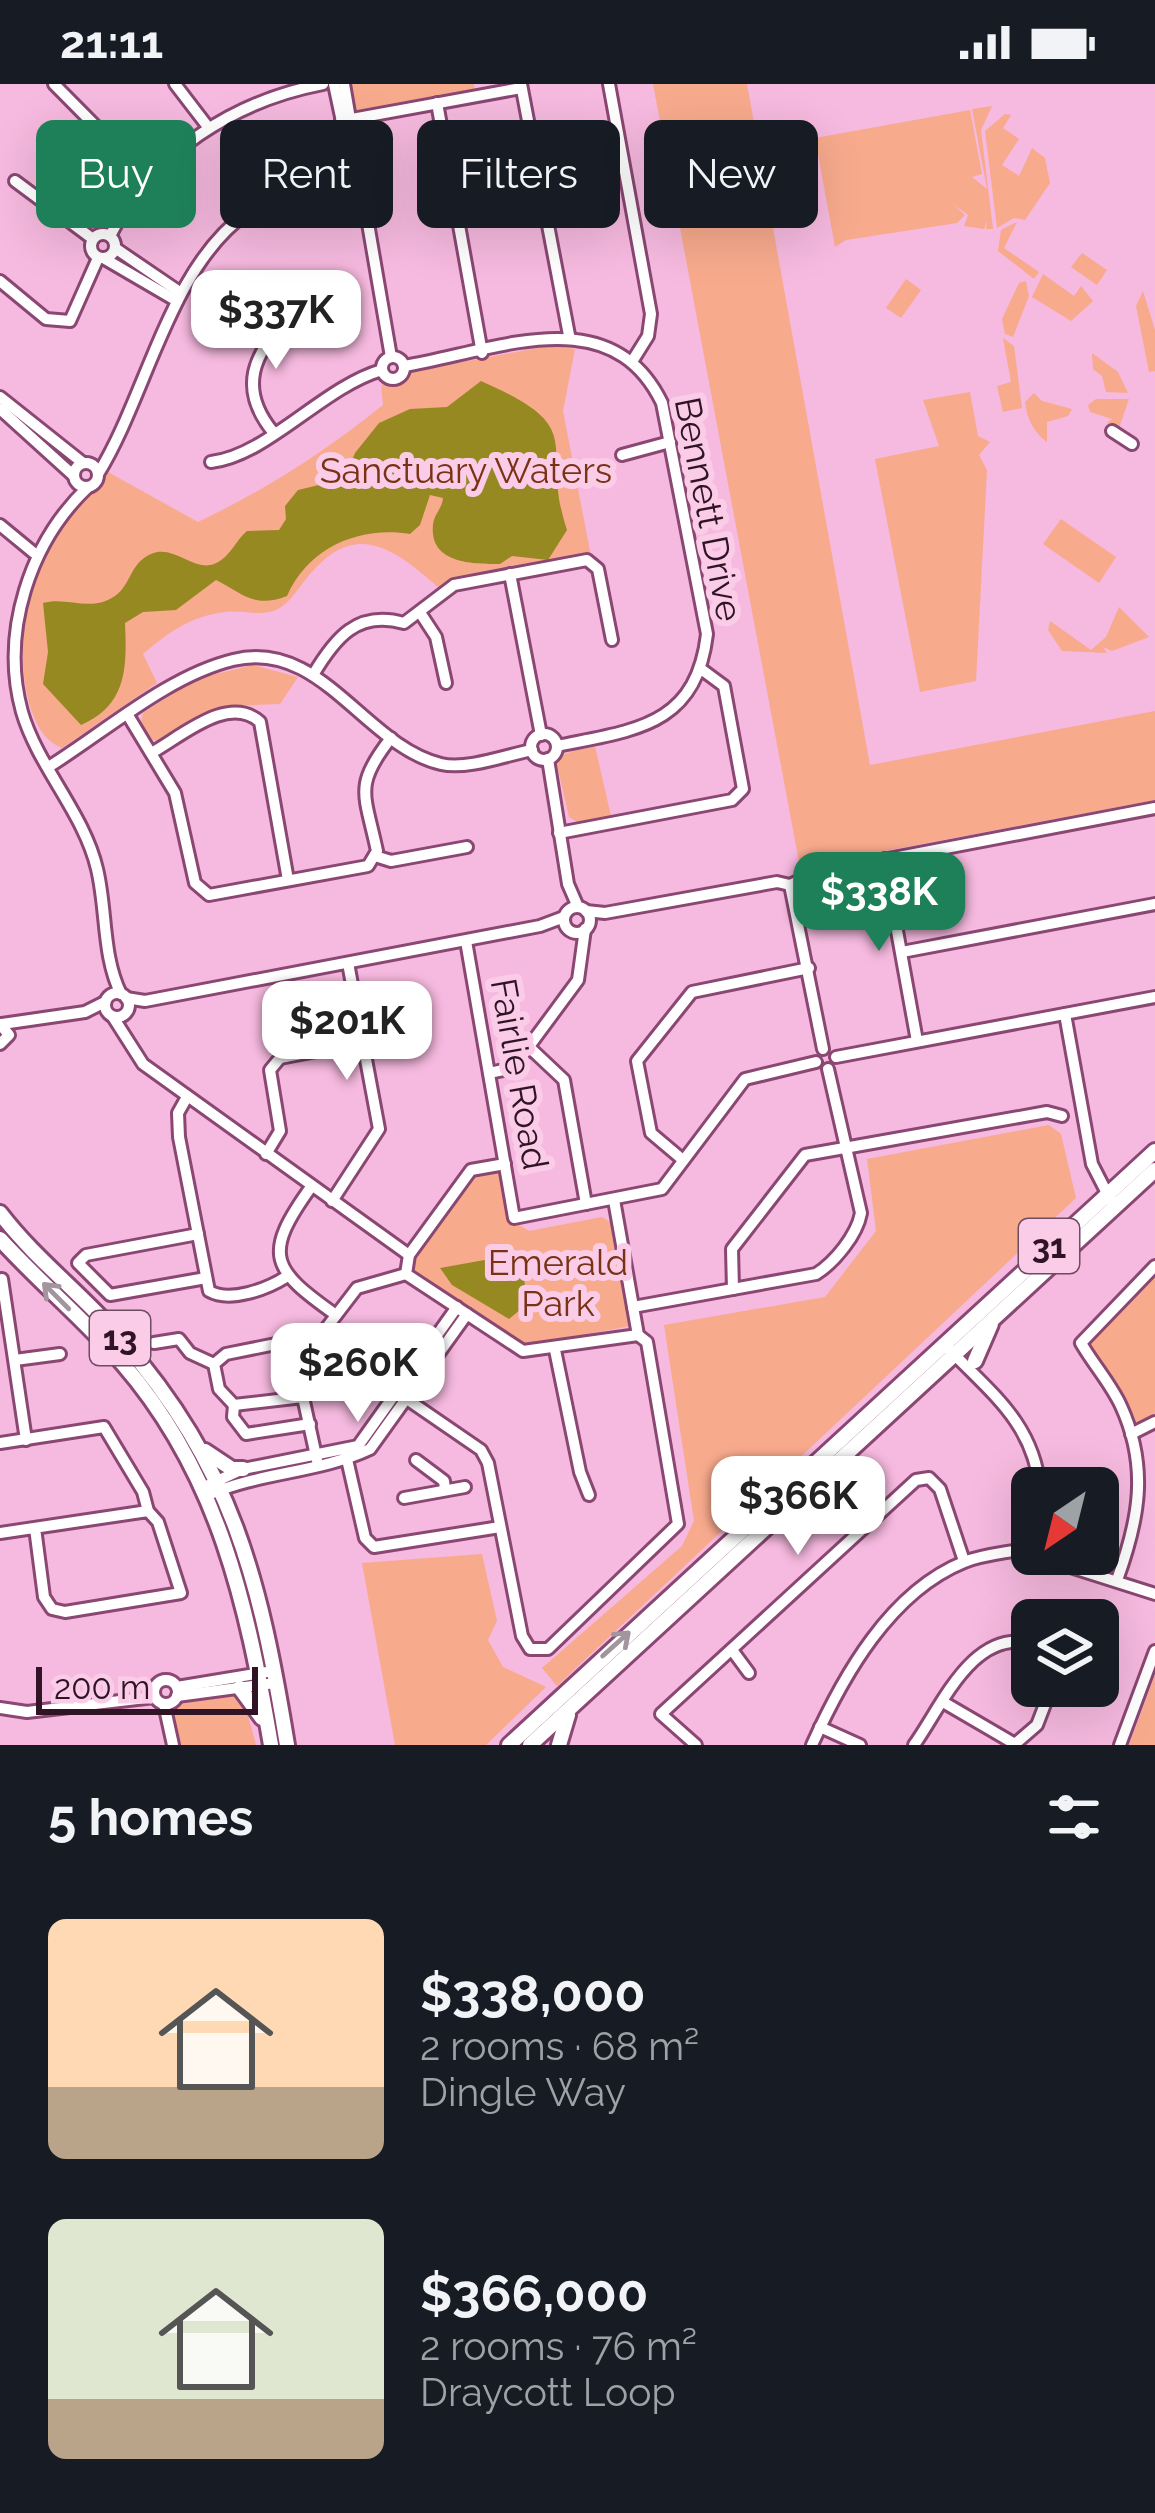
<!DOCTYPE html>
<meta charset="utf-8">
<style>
body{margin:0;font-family:Raleway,sans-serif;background:#20242c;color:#f1f3f6;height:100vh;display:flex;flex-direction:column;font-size:45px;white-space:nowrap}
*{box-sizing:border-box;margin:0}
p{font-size:39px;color:#9ea1a6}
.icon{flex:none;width:66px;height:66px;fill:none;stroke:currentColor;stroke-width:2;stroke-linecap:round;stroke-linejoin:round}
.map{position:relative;height:1661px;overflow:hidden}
.panel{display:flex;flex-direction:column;background:#171b24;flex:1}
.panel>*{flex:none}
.hud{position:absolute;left:36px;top:36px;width:1083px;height:108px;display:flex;gap:24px}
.needle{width:78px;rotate:215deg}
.controls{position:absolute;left:1011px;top:1383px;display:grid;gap:24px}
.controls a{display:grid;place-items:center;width:108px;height:108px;border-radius:18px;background:#171b24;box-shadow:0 12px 48px #0002;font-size:60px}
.scale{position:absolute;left:36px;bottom:30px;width:222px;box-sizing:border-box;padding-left:12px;border:6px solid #301426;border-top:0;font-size:33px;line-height:42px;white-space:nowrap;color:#301426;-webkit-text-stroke:9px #fbcce8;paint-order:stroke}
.price{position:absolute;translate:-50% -102px;padding:0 27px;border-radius:24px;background:#fff;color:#222;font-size:39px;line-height:78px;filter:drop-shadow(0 3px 6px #0008)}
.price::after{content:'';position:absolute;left:50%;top:72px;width:36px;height:27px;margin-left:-18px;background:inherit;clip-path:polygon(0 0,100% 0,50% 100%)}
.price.active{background:#1d8059;color:#fff}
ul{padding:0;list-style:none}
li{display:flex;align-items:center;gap:36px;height:300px;padding:0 48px}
li span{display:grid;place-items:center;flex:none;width:336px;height:240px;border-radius:18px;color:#555}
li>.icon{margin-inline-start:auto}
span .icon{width:144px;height:144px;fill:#fffc;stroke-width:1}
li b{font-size:51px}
h2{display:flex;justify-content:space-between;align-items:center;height:144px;padding:0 48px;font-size:51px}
.tag{padding:0 42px;border-radius:18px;background:#171b24;box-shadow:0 12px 48px #0002;font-size:42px;line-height:108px}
.tag.active{background:#1d8059;color:#fff}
.status{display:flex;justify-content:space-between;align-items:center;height:84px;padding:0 60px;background:#171b24;direction:ltr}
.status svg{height:33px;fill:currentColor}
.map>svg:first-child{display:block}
</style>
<div class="status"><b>21:11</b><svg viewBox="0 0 49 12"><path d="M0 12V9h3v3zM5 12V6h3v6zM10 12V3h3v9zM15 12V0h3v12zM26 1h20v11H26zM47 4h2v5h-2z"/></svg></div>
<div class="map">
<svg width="1155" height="1661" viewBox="0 0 1155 1661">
<rect width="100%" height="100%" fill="#f6b9df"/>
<g fill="#f8aa8d">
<polygon points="347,0 474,0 475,9 362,30 351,22"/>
<polygon points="653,0 747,0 870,681 1155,627 1155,716 800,783"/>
<polygon points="992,22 981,46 993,145 986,145 987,137 984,145 964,142 968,131 953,120 965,131 957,139 846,156 835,163 815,54 970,26 982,90 972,93 987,105 972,25"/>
<polygon points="1005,30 1011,31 1003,44 1019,55 1002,81 1019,92 1032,64 1045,74 1050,99 1025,136 1014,134 997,144 985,47"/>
<polygon points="1017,138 1004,164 1039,188 1034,195 998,167 1001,146"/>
<polygon points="1082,169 1107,186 1097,201 1071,183"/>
<polygon points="1043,190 1074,212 1081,202 1093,217 1071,237 1032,213"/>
<polygon points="906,195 921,206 901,234 886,224"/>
<polygon points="1026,197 1029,212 1013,253 1005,250 1002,235 1019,199"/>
<polygon points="1143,207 1155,246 1155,287 1149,288 1136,222"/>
<polygon points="1003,254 1014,262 1022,324 1003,328 997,302 1011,298"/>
<path d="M553 261 575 265 563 327 591 472 448 497 439 504C391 462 354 435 306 495 297 506 287 523 273 527 259 532 240 526 225 528 191 532 169 548 143 570L157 599 62 664C11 646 16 515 39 475 49 457 68 427 84 414 95 405 102 404 108 388L198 438C265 406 325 368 383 321L381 301 402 298 409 288Z"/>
<polygon points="1092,269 1118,288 1128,309 1106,308 1102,292 1093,285"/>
<polygon points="970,308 978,352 990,358 979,371 987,386 976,597 920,608 875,375 939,362 923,316"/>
<path d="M1034 309 1042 317 1072 325 1068 332 1047 338V358C1034 349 1027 335 1025 318Z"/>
<polygon points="1096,315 1129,315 1118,347 1107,339 1112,335 1090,328 1088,321"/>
<polygon points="1061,435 1116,473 1099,499 1043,460"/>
<polygon points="1119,523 1149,553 1112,567 1103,563 1107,569 1062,567 1048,546 1050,537 1091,566 1106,553"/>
<polygon points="253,581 298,593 280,620 228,622 164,657 152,656 141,638 143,629 195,595"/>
<polygon points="595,662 611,732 577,738 569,733 557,681 563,670"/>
<polygon points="1049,1041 1061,1050 1076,1114 557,1602 542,1584 682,1462 694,1437 664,1241 825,1213 876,1147 867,1075"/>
<polygon points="499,1087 510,1135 529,1147 602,1133 612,1139 630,1242 521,1263 412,1185 411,1172 472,1091"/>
<polygon points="1155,1188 1155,1328 1151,1339 1135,1346 1086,1260"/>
<polygon points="482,1470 497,1537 488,1556 503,1583 546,1603 486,1661 395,1661 362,1479"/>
<polygon points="1155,1591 1155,1661 1129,1661"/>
<polygon points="242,1610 256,1661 179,1661 173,1621"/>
</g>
<g fill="#978922">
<path d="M481 297C593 346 538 358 567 446L548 476 512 472 500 480C473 480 429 480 433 441 434 430 442 425 443 414L430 411 420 441 410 450C361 442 309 462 287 512 254 525 242 509 216 496L176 526 143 528 125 539C127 584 127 621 81 641L43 600 48 568 43 519C68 512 90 529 115 512 131 501 130 479 151 470 174 460 193 488 214 480 230 474 235 457 247 447L279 446 286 435 285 422 298 406 344 395 355 369 379 339 410 325 447 323Z"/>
<polygon points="501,1173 524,1189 526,1221 509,1235 452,1201 440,1184"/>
</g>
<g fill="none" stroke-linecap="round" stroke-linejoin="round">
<defs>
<g id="minor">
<polyline points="54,0 149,96"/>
<polyline points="175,0 208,43"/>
<polyline points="334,0 359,117"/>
<polyline points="344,0 391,273"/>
<polyline points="521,0 569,251"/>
<polyline points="609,0 651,230 648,252 633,276"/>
<polyline points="437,19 482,269"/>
<polyline points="341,37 521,4"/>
<polyline points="15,97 93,155"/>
<circle cx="103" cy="162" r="12"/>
<path d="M110 152C152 69 234 17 323 0"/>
<polyline points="115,164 181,209"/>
<polyline points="105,175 177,217"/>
<polyline points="0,197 46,235 70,237 98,174"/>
<circle cx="393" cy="284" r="11"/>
<path d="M404 282C495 267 611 213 662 319L707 550C696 643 634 646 557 662"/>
<polyline points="0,313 83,379"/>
<polyline points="0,325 74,392"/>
<polyline points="1112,347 1132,360"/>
<path d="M273 348C237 304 254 270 288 232"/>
<polyline points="622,371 670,358"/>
<path d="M211 378C267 372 323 303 382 286"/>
<circle cx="86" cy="391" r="12"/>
<path d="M98 390C147 311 169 184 247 129 278 106 324 99 361 93"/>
<path d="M88 403C30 458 0 548 22 628 38 683 84 729 97 785 107 826 102 872 121 910"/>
<polyline points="0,441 34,469"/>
<polyline points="510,490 541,651"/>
<polyline points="421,530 436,553 446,599"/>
<path d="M313 591C335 554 357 526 404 539L454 501 587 476 598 485 612 556"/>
<path d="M129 633 175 709 195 799 209 811 368 782 377 767C365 710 353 702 391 654"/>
<circle cx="544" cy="663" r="13"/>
<path d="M153 668C183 651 229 610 260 638L288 796"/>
<polyline points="548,675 568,800 578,823"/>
<path d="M50 682C106 647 168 592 233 576 321 554 365 662 441 680 467 686 507 671 532 666"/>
<polyline points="559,749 732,716 743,705 724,602 701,585"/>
<polyline points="375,772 391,777 467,763"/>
<polyline points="884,775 917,957"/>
<polyline points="790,801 815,789 1155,724"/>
<polyline points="790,801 823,965"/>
<circle cx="577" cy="836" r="13"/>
<polyline points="586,827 605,829 777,798 790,801"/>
<polyline points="466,857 514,1134 662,1105 745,995 816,978"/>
<polyline points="902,868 1155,820"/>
<circle cx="117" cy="921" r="12"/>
<polyline points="126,914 145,917 540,842 564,833"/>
<polyline points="1065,930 1092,1080 1111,1117"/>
<polyline points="113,933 143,980 409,1171"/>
<polyline points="0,940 9,951 0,960"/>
<polyline points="2,940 85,928 105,918"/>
<polyline points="529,963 564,996 586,1120"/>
<polyline points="836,973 1155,913"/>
<polyline points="489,989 513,984 578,896 585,845"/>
<path d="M187 1013 178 1029 179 1053 209 1207C230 1219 267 1205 286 1193"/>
<polyline points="266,1070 280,1047 270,986 280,974 363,958"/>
<polyline points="683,1076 651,1049 637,977 692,908 809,884"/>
<polyline points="505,1080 471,1086 409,1171 406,1190 523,1267 638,1251"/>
<path d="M311 1103C262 1171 271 1185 336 1231"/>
<polyline points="332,1117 379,1045 348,879"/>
<polyline points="198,1150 86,1171 78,1179 110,1211 206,1194"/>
<polyline points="2,1195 26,1356"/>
<polyline points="733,1205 732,1165 805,1071 1047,1028 1062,1032"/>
<path d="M633 1223 816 1190C835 1178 857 1151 861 1129L828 985"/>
<polyline points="154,1259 179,1255 190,1269 214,1280"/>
<polyline points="555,1266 580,1388 589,1411"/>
<path d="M950 1266C992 1310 1033 1339 1040 1404"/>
<polyline points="15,1276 60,1270"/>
<polyline points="398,1309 481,1366 488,1379 522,1552 530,1565 548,1565 678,1440 647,1258 638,1251 614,1116"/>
<polyline points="234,1321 233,1333 246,1350 310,1340"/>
<polyline points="1131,1350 1155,1338"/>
<polyline points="0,1359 104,1343 143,1408 148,1427"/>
<polyline points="346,1371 365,1454 374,1463 500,1443"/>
<polyline points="416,1376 444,1397 445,1405"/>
<polyline points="318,1381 303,1313 234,1321 219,1305 214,1280 226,1270 321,1251 357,1204 406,1190"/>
<polyline points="204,1403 243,1385 358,1362 457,1223"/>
<path d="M208 1411C260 1388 319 1389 370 1365L467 1230"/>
<polyline points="404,1414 465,1403"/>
<polyline points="0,1449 148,1427 158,1438 181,1509 65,1528 52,1525 44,1513 35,1444"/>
<polyline points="1030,1462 1032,1480 1041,1481 1049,1474"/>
<polyline points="1048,1476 1155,1510"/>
<path d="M1117 1496C1139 1436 1149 1383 1121 1322 1111 1300 1093 1280 1081 1259L1155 1182"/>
<polyline points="732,1566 749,1589"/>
<circle cx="166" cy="1608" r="12"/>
<polyline points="177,1603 273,1587"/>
<polyline points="177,1612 275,1599"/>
<polyline points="943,1618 1015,1660 1037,1641 1052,1602"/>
<polyline points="164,1620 173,1661"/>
<polyline points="0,1624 27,1628 154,1613"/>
<polyline points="820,1643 860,1661"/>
<polyline points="696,1661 661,1630 916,1396 929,1394 940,1405 964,1477"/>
<path d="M812 1661C843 1592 890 1508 964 1478 984 1470 1007 1469 1028 1464"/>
<path d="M914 1661C941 1624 973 1543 1032 1560"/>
<polyline points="1120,1661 1155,1567"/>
</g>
<g id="major">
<path d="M0 1129C35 1175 82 1210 120 1254 233 1383 260 1496 287 1661"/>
<path d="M0 1155C39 1198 85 1236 123 1280 219 1391 247 1521 271 1661"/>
<polyline points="975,1277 991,1240"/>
<polyline points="205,1367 232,1385 243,1385"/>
<polyline points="240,1604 262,1634"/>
<polyline points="509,1661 1155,1067"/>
<polyline points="530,1661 1155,1086"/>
<polyline points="559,1661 568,1631"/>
</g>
</defs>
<use href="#minor" stroke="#894772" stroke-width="16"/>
<use href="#major" stroke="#894772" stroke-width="20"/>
<use href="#minor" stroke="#fff" stroke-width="10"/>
<use href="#major" stroke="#fff" stroke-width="14"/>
</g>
<defs><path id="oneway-shaft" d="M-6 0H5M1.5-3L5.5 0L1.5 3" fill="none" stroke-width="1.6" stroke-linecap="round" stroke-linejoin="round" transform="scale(3)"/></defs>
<g stroke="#a2959d">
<use href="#oneway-shaft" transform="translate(56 1212) rotate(-135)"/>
<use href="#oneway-shaft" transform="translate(616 1560) rotate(-42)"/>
</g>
<g text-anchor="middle" stroke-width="12" stroke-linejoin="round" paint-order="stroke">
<g fill="#fbcce8" stroke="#6d4b60" stroke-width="3">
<rect x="1019" y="1135" width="60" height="54" rx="9"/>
<rect x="90" y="1227" width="60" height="54" rx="9"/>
</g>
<g font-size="33" font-weight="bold" fill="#301426">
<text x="1049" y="1174">31</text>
<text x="120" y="1266">13</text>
</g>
<g font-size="36" fill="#793314" stroke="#fbcce8">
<text x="466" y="399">Sanctuary Waters</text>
<text x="558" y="1191">Emerald<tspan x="558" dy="41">Park</tspan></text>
</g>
<g font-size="36" fill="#301426" stroke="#fbcce8">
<text transform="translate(709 425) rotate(79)" y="13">Bennett Drive</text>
<text transform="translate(520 990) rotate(80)" y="13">Fairlie Road</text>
</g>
</g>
</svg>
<div class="controls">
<a><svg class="needle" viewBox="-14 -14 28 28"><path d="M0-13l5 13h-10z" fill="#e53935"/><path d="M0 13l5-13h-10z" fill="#9ea1a6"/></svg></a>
<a><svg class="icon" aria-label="layers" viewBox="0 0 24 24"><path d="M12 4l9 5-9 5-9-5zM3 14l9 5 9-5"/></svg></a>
</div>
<div class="scale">200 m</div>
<b class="price" style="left:276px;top:288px">$337K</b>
<b class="price active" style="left:879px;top:870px">$338K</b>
<b class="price" style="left:347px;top:999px">$201K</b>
<b class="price" style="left:358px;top:1341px">$260K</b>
<b class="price" style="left:798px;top:1474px">$366K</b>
<div class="hud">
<a class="tag active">Buy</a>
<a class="tag">Rent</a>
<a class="tag">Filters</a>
<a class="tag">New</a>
</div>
</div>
<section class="panel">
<h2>5 homes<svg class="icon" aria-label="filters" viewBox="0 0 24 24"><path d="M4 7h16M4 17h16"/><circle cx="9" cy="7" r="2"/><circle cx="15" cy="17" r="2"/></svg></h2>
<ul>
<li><span style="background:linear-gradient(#ffd9b3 70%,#b9a48a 0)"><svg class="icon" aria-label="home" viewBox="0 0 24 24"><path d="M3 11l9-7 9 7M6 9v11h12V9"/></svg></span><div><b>$338,000</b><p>2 rooms · 68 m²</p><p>Dingle Way</p></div></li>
<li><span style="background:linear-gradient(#dfe7d0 75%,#b9a48a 0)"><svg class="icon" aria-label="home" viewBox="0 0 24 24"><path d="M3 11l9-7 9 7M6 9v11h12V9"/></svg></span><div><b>$366,000</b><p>2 rooms · 76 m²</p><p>Draycott Loop</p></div></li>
</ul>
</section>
